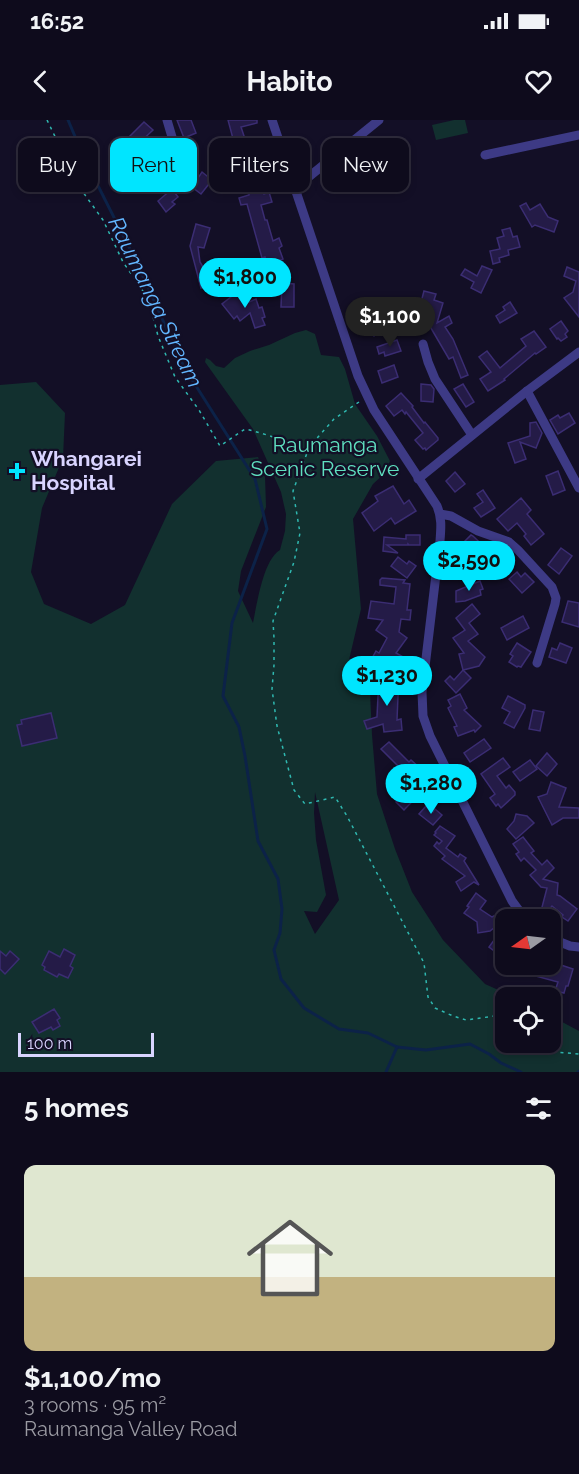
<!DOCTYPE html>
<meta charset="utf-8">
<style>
body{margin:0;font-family:Raleway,sans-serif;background:#1c1929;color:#f1f3f6;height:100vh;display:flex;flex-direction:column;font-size:22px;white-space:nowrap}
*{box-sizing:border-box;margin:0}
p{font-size:20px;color:#9b9ba3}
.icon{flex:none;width:33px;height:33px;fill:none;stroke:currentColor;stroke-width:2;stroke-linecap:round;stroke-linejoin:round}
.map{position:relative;height:952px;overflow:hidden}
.details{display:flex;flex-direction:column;background:#0e0b1c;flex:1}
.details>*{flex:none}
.top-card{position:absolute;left:18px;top:18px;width:543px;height:54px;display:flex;gap:12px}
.needle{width:39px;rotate:256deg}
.tools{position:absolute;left:495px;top:789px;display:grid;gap:12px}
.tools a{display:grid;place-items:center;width:66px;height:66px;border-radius:12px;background:#0e0b1c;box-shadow:0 3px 9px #0003,0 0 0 2px #2e2b3b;font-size:30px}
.scale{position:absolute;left:18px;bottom:15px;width:136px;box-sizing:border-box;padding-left:6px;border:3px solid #d9d4ff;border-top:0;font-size:16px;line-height:21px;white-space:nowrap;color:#d9d4ff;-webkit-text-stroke:4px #130f26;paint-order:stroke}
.price{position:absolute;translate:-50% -51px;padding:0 14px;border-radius:21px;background:#00e5ff;color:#111;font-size:20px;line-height:39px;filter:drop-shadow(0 2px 3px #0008)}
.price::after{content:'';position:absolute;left:50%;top:36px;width:18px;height:14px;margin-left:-9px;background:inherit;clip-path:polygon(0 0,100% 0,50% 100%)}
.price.selected{background:#222;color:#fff}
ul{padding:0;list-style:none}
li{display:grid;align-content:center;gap:12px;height:318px;padding:0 24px}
li span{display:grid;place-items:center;height:186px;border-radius:12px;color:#555}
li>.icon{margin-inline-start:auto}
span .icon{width:108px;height:108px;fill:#fffc;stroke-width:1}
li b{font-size:26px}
h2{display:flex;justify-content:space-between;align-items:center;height:72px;padding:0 24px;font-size:26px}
.chip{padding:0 21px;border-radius:12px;background:#0e0b1c;box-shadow:0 3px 9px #0003,0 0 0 2px #2e2b3b;font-size:21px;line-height:54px}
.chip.selected{background:#00e5ff;color:#111}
.status{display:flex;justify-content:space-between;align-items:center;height:42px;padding:0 30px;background:#0e0b1c;direction:ltr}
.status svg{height:16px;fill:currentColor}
header{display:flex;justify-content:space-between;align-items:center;height:78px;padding:0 24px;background:#0e0b1c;font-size:27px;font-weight:700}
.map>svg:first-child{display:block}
</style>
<div class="status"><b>16:52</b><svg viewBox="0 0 49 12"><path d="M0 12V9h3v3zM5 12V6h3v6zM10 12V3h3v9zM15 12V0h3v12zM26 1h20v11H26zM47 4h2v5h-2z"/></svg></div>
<header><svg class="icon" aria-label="back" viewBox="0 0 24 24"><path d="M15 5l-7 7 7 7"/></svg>Habito<svg class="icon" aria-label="heart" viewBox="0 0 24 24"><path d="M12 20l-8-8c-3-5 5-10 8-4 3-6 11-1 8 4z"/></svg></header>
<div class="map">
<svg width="579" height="952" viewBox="0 0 579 952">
<rect width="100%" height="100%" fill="#130f26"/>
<g fill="#12302f" fill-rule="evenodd">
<polygon points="454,0 465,0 468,13 436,20 432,5"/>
<path d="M306 210 315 214 321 235 339 237 345 249 355 284 377 316 390 341 385 353 373 364 353 399 361 489 349 540 369 549 372 615 377 674 395 729 412 772 443 820 485 864 514 877 506 878V922H550L551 896 579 911V952H0V265L36 262 65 293 63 338 42 388 31 452 44 484 91 504 125 485 172 384 216 341 258 337 265 356 266 387 241 451 238 471 253 503C257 484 263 440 280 430L285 411 286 394 281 372 253 309 205 242 206 238 210 240 216 246 224 248 235 238 250 231 269 225 295 213ZM315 672 339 780 315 814 304 791 317 792 326 775 316 720 314 693Z"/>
</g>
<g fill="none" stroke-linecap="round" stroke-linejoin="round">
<g stroke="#0c2248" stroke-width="3">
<polyline points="68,0 85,40 136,141 184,247 255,359 267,409 232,503 223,576 239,607 245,636 258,721 278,759 282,789 280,813 274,830 281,859 304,888 339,909 368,913 397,927 426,930 470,924 489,934 501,943 521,952"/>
<polyline points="386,952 397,927"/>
<polyline points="578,952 579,951"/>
</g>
</g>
<g fill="#241b47" stroke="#3b2d73" stroke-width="1.5">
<polygon points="177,0 191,0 196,13 184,18"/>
<polygon points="228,0 257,0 257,3 241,7 248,28 245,28 253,55 249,57 250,59 240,63 237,55 241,53 237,41 239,41"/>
<polygon points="144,2 153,10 137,25 129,17"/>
<polygon points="156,26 168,31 166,36 169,38 166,46 151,40"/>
<polygon points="147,42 155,56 135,68 128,57 141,49 139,46"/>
<polygon points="202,52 212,60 201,74 192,67"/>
<polygon points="262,68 264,74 269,72 272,82 261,85 265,100 267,100 273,121 279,118 282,126 279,128 283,139 268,145 265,137 262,138 247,84 241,85 239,78 249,75 249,73"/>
<polygon points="172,69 178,77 172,82 175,84 166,92 158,81"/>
<polygon points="526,83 530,90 540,84 548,97 558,101 554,112 535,105 532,107 520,86"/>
<polygon points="196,104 210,108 204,128 198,127 200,142 203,147 214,143 218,156 208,159 208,161 206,162 207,166 201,168 190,126"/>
<polygon points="510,108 513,117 517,116 520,127 508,130 509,135 499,138 500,142 493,144 490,131 500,129 497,118 504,116 502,110"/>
<polygon points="482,146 492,150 481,173 471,168 474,162 461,155 465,149 477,156"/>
<polygon points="567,147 579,152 579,197 564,178 573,172 576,161 564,156"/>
<polygon points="282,163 294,164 294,187 281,187"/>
<polygon points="240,170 249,182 256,179 259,188 262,187 265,197 262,198 265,205 255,208 250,193 240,201 237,196 234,199 222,184"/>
<polygon points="424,171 436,174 434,180 443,183 437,203 449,196 452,203 445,207 453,219 468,255 461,258 453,237 449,239 428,203 406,211 398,194 382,205 384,209 374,216 371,211 368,213 362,202 374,195 371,191 379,185 384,193 400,182 415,205"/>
<polygon points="510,182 517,193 500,203 496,196 505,190 503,187"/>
<polygon points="561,201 568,211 565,214 567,217 561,221 558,218 557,219 550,209"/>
<polygon points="534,211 546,227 536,234 535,233 504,259 505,260 488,271 480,259 491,252 479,237 487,231 500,248 526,226 521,219"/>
<polygon points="397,220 401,231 385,236 384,232 379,234 377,227"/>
<polygon points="394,245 398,257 382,263 378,251"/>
<polygon points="421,264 431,265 434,269 433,282 421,281"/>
<polygon points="463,264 474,282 466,287 454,269"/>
<polygon points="401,273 413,286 412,287 424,303 425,302 438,318 438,320 426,330 425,328 423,329 415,320 423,313 406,292 405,294 402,290 394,296 386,286"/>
<polygon points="569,293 575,303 558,314 550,300 558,295 560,298"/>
<polygon points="536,302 542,313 536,328 520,322 526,339 515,343 508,323 530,316 530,303"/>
<polygon points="558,351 565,370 553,375 546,356"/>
<polygon points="455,352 465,364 455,372 446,361"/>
<polygon points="393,366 404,384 409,380 416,391 395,404 391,398 374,411 362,393 378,381 375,376"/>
<polygon points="483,370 495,388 481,397 474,388 483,382 477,374"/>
<polygon points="521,378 531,390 527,394 544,414 531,425 524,416 526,414 517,403 508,411 497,399"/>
<polygon points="406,415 420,415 420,425 409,425 408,424 408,425 387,425 398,433 383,431 384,417 406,419"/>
<polygon points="471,415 473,416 494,436 478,435 464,422"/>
<polygon points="561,428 572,436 559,454 548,445"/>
<polygon points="398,437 407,444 409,441 416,446 407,458 391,446"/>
<polygon points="460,439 480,441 485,453 478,455 479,459 458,456"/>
<polygon points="517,452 521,457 525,453 534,462 522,473 509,459"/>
<polygon points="382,458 405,460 403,463 410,464 407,490 411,490 410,500 401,499 399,512 407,518 396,533 405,538 400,547 383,538 379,546 370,542 376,531 379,533 387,518 376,510 383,500 368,498 371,481 394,484 396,467 380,465 380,460"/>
<polygon points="480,461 483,469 480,470 481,475 465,481 456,482 456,471"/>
<polygon points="568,481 579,483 579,507 562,502"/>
<polygon points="472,484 480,494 469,503 478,514 468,521 485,537 479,546 463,550 459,534 464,533 453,518 465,510 456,498"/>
<polygon points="523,496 529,508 507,520 501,508"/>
<polygon points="517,523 531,532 521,547 518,546 517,547 509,542 513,536 510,534"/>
<polygon points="560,523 572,528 566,543 549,537 552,528 557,530"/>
<polygon points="463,550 471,558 456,573 445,561 450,556 454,560"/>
<polygon points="384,557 402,562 398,576 397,600 401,599 402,610 384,612 383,604 367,609 364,601 377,597 378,576"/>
<polygon points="460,574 467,588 464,590 481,606 475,612 474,610 458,616 454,607 457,606 448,588 451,586 448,580"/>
<polygon points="508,576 525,585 525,588 514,608 504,603 510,592 502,588"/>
<polygon points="533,590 544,592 540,611 529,609"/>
<polygon points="51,593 57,618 22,626 17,605 22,604 21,600"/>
<polygon points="484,619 491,628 470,642 464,633"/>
<polygon points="389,622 409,642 411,640 421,649 429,664 404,690 396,682 411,666 398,655 402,650 381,629"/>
<polygon points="547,633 557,644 547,656 536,646"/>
<polygon points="503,638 510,647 497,656 506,668 509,665 515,672 515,675 501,688 498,684 496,686 490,678 495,674 481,654"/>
<polygon points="530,640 537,649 520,661 513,652"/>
<polygon points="551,662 566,668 559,687 579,688 579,698 563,698 552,705 538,677 547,674"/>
<polygon points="426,686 433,692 435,689 442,695 433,705 419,694"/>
<polygon points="516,694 527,696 534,703 516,719 507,709 514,701"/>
<polygon points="440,706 455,716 446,728 458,737 460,734 466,738 464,741 479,765 474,762 461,771 456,762 465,756 442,739 445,736 434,726 437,722 439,724 442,721 434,715 436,713 435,712"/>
<polygon points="523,717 534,731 531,733 542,745 547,740 554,748 543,759 558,763 557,775 560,776 577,789 568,801 562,797 563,795 552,786 545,795 541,791 547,768 541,767 530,755 536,750 524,738 521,741 516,734 519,732 513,724"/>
<polygon points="476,773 486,781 480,789 492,797 494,796 500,803 490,811 478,813 477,802 464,793 469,787 467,786"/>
<polygon points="497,816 506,823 506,830 501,836 489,827"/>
<polygon points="64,829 75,835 70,846 73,848 68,858 59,854 57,857 44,850 45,847 42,845 49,831 60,837"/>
<polygon points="0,831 6,836 10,831 19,839 5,854 0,849"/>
<polygon points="511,844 523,844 539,849 541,844 558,844 573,849 568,866 566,866 564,873 555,871 558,862 521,852 521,854 509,851"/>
<polygon points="54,889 60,898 57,900 60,906 53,910 51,907 39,913 32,902"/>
</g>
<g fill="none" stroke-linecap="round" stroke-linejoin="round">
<g stroke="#2fb8b0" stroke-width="1.5" stroke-dasharray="3 4.5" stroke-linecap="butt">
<path d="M47 0 80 68 103 100 123 142 143 171 151 189 158 216 175 257 199 290 220 326 245 309C268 314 287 323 310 327"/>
<polyline points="359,282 334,299 318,317 307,333 293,371 300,413 294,442 273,501 274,518 274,545 272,569 277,606 294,670 305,684 335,677 347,696 424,843 428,877 435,888 453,896 466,900 495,896 506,900"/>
<polyline points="541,922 556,932 579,934"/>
</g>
<g stroke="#3d3a85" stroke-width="9">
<polyline points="167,0 177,34 176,42"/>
<path d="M272 0 358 256 374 290 437 386C442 398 441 408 440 421L422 572 423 596 430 616 512 781 526 800"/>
<polyline points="485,35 579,15"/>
<polyline points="295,68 379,0"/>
<polyline points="423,224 428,242 435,259 472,315"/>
<polyline points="527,271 579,368"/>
<polyline points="418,359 527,271 579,232"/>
<polyline points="440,394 451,396 478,411 509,422 518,430 552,467 556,478 555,484 537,543"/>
<polyline points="550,818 570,826 579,827"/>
</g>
</g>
<path fill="#00e5ff" stroke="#130f26" stroke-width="2" d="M14 342h6v6h6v6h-6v6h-6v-6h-6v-6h6z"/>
<g text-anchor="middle" stroke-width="4.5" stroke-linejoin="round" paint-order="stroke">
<g font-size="21" fill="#5fe0c0" stroke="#130f26">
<text x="325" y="332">Raumanga<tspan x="325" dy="24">Scenic Reserve</tspan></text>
</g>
<g font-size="21" font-weight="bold" fill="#d9d4ff" stroke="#130f26" text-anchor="start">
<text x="31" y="346">Whangarei<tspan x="31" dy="24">Hospital</tspan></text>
</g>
<g font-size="22" font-style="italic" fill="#62b6ff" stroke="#130f26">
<text transform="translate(156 182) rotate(64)" y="8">Raumanga Stream</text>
</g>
</g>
</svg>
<div class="tools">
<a><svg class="needle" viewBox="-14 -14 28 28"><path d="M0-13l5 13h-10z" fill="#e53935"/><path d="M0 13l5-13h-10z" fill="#9b9ba3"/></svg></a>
<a><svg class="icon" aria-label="locate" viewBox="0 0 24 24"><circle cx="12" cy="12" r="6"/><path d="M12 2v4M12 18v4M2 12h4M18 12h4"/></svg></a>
</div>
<div class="scale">100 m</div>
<b class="price" style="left:245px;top:189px">$1,800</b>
<b class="price selected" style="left:390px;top:228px">$1,100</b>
<b class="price" style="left:469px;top:472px">$2,590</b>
<b class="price" style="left:387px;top:587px">$1,230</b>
<b class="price" style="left:431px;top:695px">$1,280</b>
<div class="top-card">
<a class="chip">Buy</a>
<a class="chip selected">Rent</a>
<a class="chip">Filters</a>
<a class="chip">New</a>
</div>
</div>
<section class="details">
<h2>5 homes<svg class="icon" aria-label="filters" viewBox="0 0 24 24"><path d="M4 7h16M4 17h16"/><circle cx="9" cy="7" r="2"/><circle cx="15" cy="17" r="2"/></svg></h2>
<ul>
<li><span style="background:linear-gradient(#dfe7d0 60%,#c2b280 0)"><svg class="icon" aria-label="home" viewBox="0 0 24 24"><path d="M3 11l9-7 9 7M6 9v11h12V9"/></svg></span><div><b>$1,100/mo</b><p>3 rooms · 95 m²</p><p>Raumanga Valley Road</p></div></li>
</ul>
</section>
